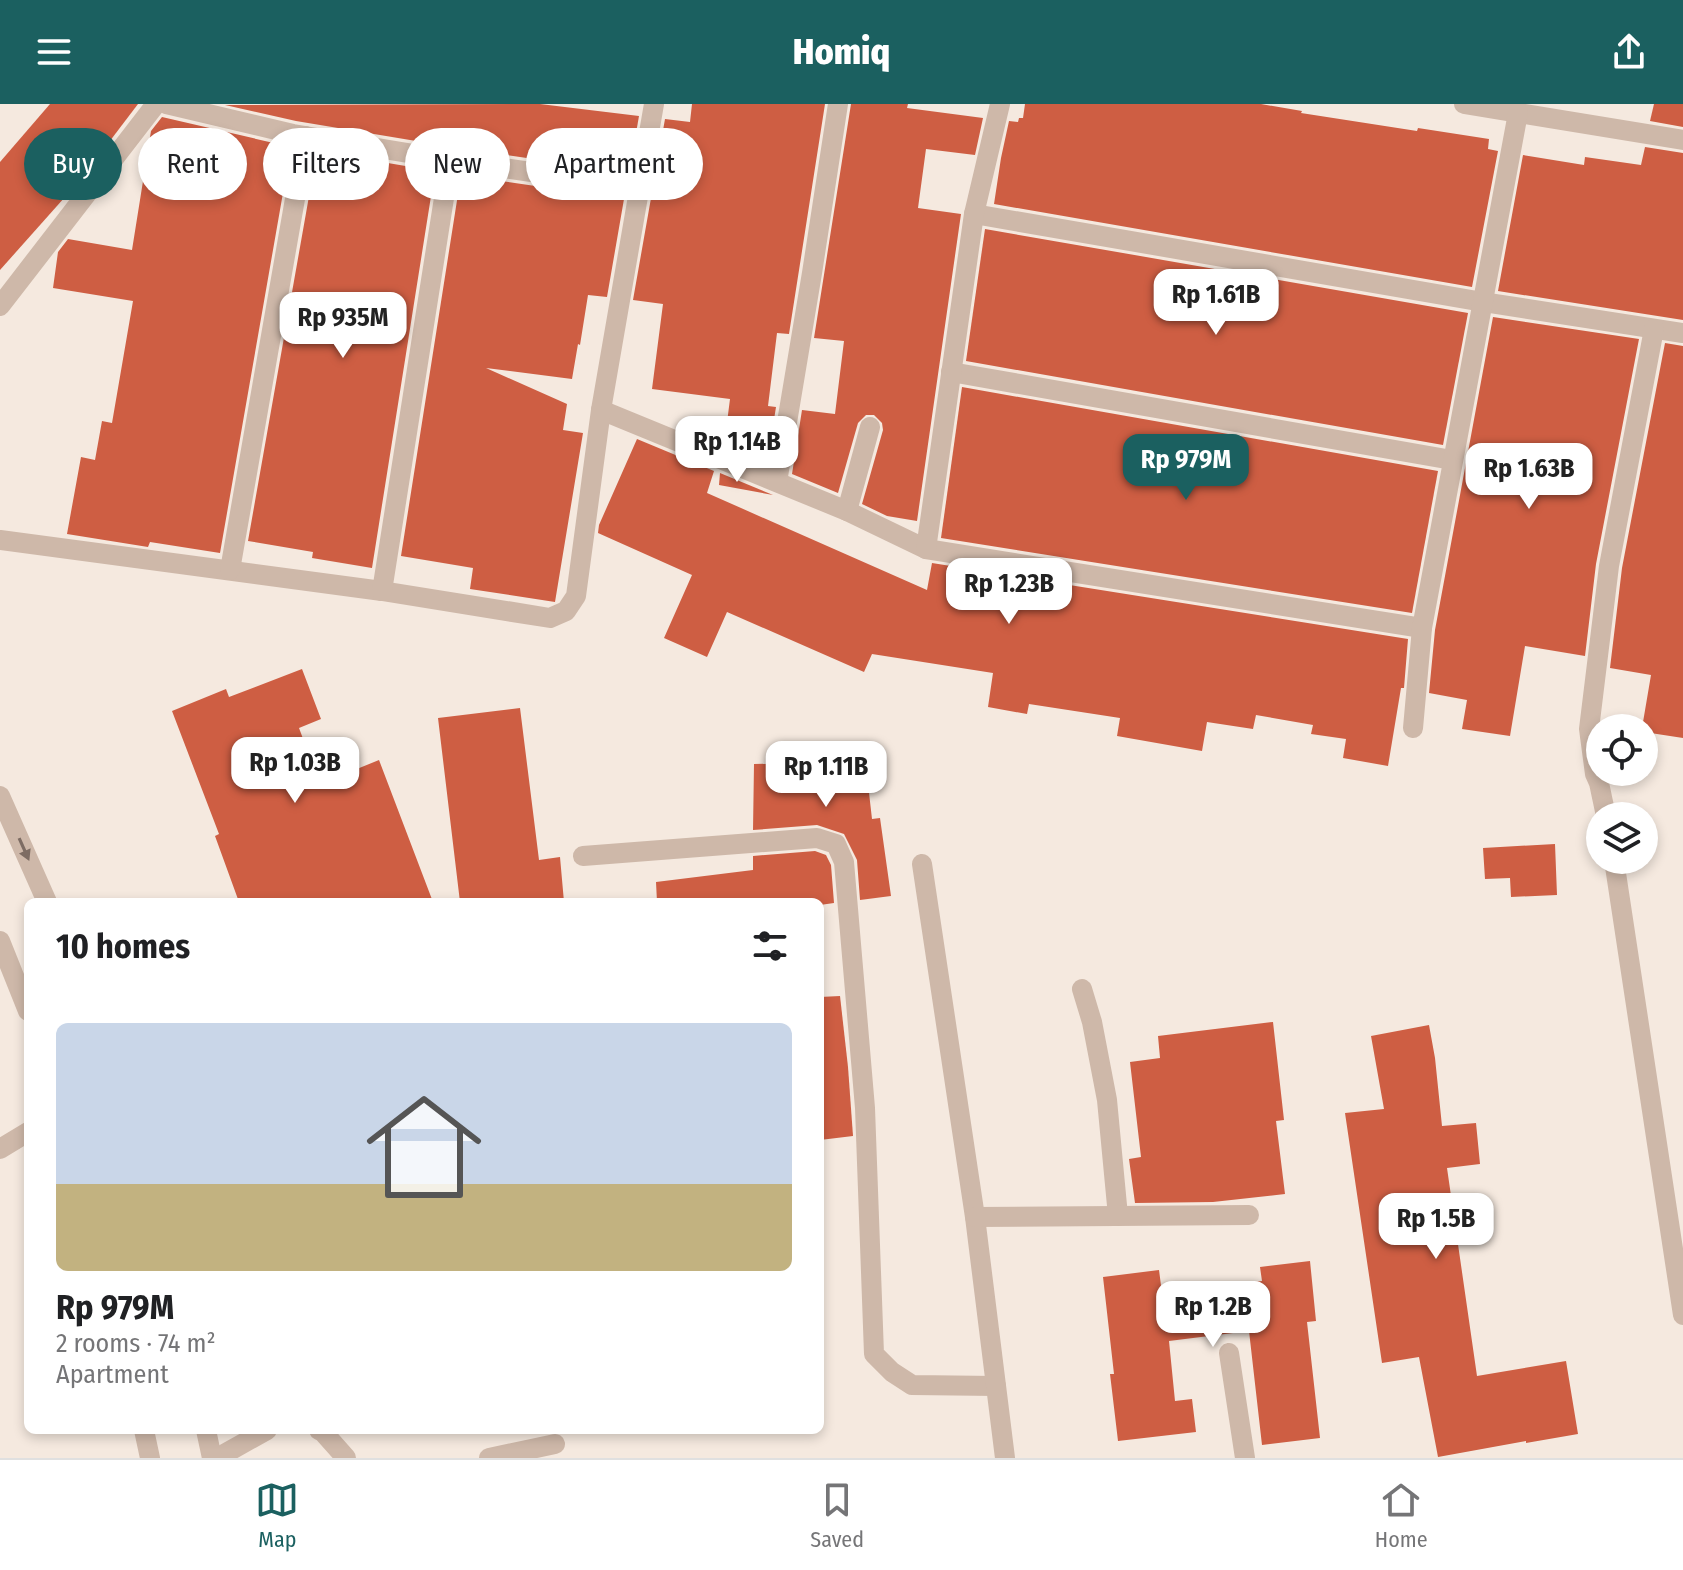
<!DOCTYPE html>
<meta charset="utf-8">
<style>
body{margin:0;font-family:"Fira Sans Condensed",sans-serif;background:#f2f2f2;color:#202124;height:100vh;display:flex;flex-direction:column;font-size:30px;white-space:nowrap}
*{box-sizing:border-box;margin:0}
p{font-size:26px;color:#757577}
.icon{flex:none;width:44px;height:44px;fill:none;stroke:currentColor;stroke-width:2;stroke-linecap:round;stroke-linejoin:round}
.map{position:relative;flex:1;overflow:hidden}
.details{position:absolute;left:24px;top:794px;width:800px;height:536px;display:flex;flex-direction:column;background:#fff;border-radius:12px;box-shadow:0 4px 12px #0003}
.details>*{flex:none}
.banner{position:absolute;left:24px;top:24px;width:800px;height:72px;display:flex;gap:16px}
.controls{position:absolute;left:1586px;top:610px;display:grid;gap:16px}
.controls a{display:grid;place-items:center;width:72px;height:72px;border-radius:50%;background:#fff;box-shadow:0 4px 12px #0003;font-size:40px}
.price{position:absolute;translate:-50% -68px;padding:0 18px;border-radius:16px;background:#fff;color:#222;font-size:26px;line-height:52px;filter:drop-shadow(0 2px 4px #0008)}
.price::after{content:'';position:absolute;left:50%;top:48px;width:24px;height:18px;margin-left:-12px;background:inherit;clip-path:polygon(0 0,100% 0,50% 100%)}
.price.current{background:#1b6060;color:#fff}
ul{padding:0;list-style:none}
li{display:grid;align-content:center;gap:16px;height:424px;padding:0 32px}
li span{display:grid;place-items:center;height:248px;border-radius:12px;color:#555}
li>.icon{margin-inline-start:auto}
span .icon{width:144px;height:144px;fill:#fffc;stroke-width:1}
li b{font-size:34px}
h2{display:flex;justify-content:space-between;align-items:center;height:96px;padding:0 32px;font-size:34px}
.chip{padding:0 28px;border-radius:36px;background:#fff;box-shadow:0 4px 12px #0003;font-size:28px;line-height:72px}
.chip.current{background:#1b6060;color:#fff}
header{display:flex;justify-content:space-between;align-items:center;height:104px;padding:0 32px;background:#1b6060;color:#fff;font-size:36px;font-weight:800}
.menu{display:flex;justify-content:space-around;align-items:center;height:112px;border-top:2px solid #e0e0e0;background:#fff;font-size:22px;color:#757577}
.menu a{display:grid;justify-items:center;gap:4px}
.menu .current{color:#1b6060}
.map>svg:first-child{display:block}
</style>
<header><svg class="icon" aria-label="menu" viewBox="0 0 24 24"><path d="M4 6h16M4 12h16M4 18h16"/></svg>Homiq<svg class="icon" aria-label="share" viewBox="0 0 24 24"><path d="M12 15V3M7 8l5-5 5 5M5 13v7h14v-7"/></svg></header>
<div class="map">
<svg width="1683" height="1354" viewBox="0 0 1683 1354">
<rect width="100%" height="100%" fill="#f5e9df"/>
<g fill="#ce5e43">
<polygon points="50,0 138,0 81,75 0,166 0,58"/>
<polygon points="540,0 639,12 629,69 452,43 296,17 225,1"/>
<polygon points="692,0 825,0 789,230 777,229 768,302 776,303 767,360 724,342 730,295 652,285 663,200 633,196 665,15 690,18"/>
<polygon points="851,0 908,0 907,4 983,14 975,51 926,45 918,104 961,110 917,417 887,412 862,400 883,326 882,319 874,311 866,311 858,319 838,389 792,370 802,306 835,310 844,237 814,234"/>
<polygon points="1025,0 1261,0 1302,7 1301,9 1417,27 1418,24 1489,35 1488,45 1498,47 1472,183 994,100 1001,54 1009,17 1018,18 1019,14 1023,14"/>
<polygon points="1654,0 1683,0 1683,23 1650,17"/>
<polygon points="162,13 291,43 220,449 150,438 148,443 67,430 81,353 95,356 102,317 112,319 133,197 53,184 58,148 68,135 132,146 151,27"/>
<polygon points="1645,43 1683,49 1683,216 1498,187 1523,51 1584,61 1585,53 1641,61"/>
<polygon points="317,47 435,67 372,464 312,454 313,448 248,437"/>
<polygon points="461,71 624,95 607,193 588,191 580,241 578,240 572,275 486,264 567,300 563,326 583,329 555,498 470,485 473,464 401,452"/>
<polygon points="985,125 1468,209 1443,341 966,257"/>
<polygon points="1493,213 1639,235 1596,460 1585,552 1525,542 1510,632 1462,625 1467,596 1429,589 1435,526"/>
<polygon points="1665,239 1683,242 1683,634 1644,628 1644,624 1642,624 1651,571 1610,564 1622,464"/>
<polygon points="962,283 1438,367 1412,509 941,434"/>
<polygon points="637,335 714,367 707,389 927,486 932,459 1408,535 1404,584 1401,584 1388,662 1343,654 1346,635 1311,630 1313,621 1256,611 1253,625 1207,618 1202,647 1117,632 1120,614 1029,600 1027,610 988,603 993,569 872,550 864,568 727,508 707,553 664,534 692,471 598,429 599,421"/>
<polygon points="720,369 773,391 719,381"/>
<polygon points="302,565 321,615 299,624 320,680 379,656 433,798 239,798 215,732 219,730 172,607 226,585 229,593"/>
<polygon points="520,604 539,756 560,753 564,798 460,798 438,614"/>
<polygon points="864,645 872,715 880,714 891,792 860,796 857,756 844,730 817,721 753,726 754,660 825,659 824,650"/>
<polygon points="1555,740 1557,791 1511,793 1510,774 1485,775 1483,744"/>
<polygon points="815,747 826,751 831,761 834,799 820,801 820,798 657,798 656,778 753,766 753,752"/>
<polygon points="840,892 848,963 853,1032 820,1036 820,893"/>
<polygon points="1273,918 1284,1016 1276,1017 1285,1090 1213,1098 1135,1099 1129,1055 1141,1053 1130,958 1160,954 1158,932"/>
<polygon points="1429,921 1435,954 1442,1022 1476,1019 1480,1060 1447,1064 1477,1272 1566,1257 1578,1330 1526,1339 1526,1337 1438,1353 1419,1253 1382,1259 1345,1009 1384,1005 1371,932"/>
<polygon points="1310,1157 1316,1217 1307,1218 1320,1334 1262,1341 1249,1227 1169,1237 1175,1297 1192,1295 1196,1328 1118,1337 1110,1270 1114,1270 1103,1173 1159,1166 1162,1189 1262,1177 1260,1163"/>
</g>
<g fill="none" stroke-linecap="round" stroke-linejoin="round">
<g stroke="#ceb8a9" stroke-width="20">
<polyline points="847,407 870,323"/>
<polyline points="583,752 817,734 836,740 844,758 865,1004 874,1250 892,1268 912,1281 996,1282"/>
<polyline points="1082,885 1092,918 1107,996 1118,1112"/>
<polyline points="0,1045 28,1028"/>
<polyline points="319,1326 323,1328 346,1354"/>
<polyline points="217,1354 267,1326"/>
<polyline points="489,1354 555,1340"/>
</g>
<g stroke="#ceb8a9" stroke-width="20">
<polyline points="166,0 293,30 450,56 640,84"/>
<polyline points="1464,0 1683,36"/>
<polyline points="974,110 1483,198 1683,229"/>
<polyline points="0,202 156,0"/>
<polyline points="951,268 1452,356"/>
<polyline points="601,306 847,407 926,445 1422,524"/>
<polyline points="777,378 812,169 838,0"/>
<polyline points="0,436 382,487 550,514 566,507 576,492 601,306 654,0"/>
<polyline points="926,445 974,110 1000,0"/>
<polyline points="230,466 306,32"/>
<polyline points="382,487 450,56"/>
<polyline points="1413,624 1422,524 1518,9"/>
<polyline points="1606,712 1599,679 1595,670 1589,625 1609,462 1654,225"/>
<polyline points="1614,756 1683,1211"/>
<polyline points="922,760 975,1113 1005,1354"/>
<polyline points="975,1113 1249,1111"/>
<polyline points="1229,1249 1245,1354"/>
</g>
<g stroke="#ceb8a9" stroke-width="20">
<polyline points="0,692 47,798"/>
<polyline points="0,837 28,907"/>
<polyline points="144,1326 150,1354"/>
<polyline points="206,1326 212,1354"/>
</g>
</g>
<defs><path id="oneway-solid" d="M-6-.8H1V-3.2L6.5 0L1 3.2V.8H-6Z" transform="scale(2)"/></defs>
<use fill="#7d6c63" href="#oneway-solid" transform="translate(24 745) rotate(66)"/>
</svg>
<div class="controls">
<a><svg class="icon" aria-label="locate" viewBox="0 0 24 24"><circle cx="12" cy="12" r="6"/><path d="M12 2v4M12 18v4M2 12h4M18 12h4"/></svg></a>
<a><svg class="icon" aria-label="layers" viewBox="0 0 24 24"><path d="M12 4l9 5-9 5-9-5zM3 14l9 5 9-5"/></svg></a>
</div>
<b class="price" style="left:1216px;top:233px">Rp 1.61B</b>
<b class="price" style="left:343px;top:256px">Rp 935M</b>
<b class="price" style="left:737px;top:380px">Rp 1.14B</b>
<b class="price current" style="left:1186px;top:398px">Rp 979M</b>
<b class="price" style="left:1529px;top:407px">Rp 1.63B</b>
<b class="price" style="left:1009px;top:522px">Rp 1.23B</b>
<b class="price" style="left:295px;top:701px">Rp 1.03B</b>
<b class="price" style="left:826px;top:705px">Rp 1.11B</b>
<b class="price" style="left:1436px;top:1157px">Rp 1.5B</b>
<b class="price" style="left:1213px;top:1245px">Rp 1.2B</b>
<div class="banner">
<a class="chip current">Buy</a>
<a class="chip">Rent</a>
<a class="chip">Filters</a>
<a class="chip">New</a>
<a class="chip">Apartment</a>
</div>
<section class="details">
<h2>10 homes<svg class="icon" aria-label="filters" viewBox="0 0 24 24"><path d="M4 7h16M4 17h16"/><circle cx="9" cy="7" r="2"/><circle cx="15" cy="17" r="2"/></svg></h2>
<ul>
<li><span style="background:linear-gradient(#c9d6e8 65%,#c2b280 0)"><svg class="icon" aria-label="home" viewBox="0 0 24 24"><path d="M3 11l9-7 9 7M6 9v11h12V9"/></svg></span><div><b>Rp 979M</b><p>2 rooms · 74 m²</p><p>Apartment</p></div></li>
</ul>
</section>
</div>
<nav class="menu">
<a class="current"><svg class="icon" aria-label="map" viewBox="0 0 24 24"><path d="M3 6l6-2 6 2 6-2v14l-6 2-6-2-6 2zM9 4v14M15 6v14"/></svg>Map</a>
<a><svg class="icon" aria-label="saved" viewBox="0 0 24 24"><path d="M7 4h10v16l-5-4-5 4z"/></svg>Saved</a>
<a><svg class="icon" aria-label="home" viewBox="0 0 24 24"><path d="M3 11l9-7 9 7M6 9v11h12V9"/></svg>Home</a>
</nav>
